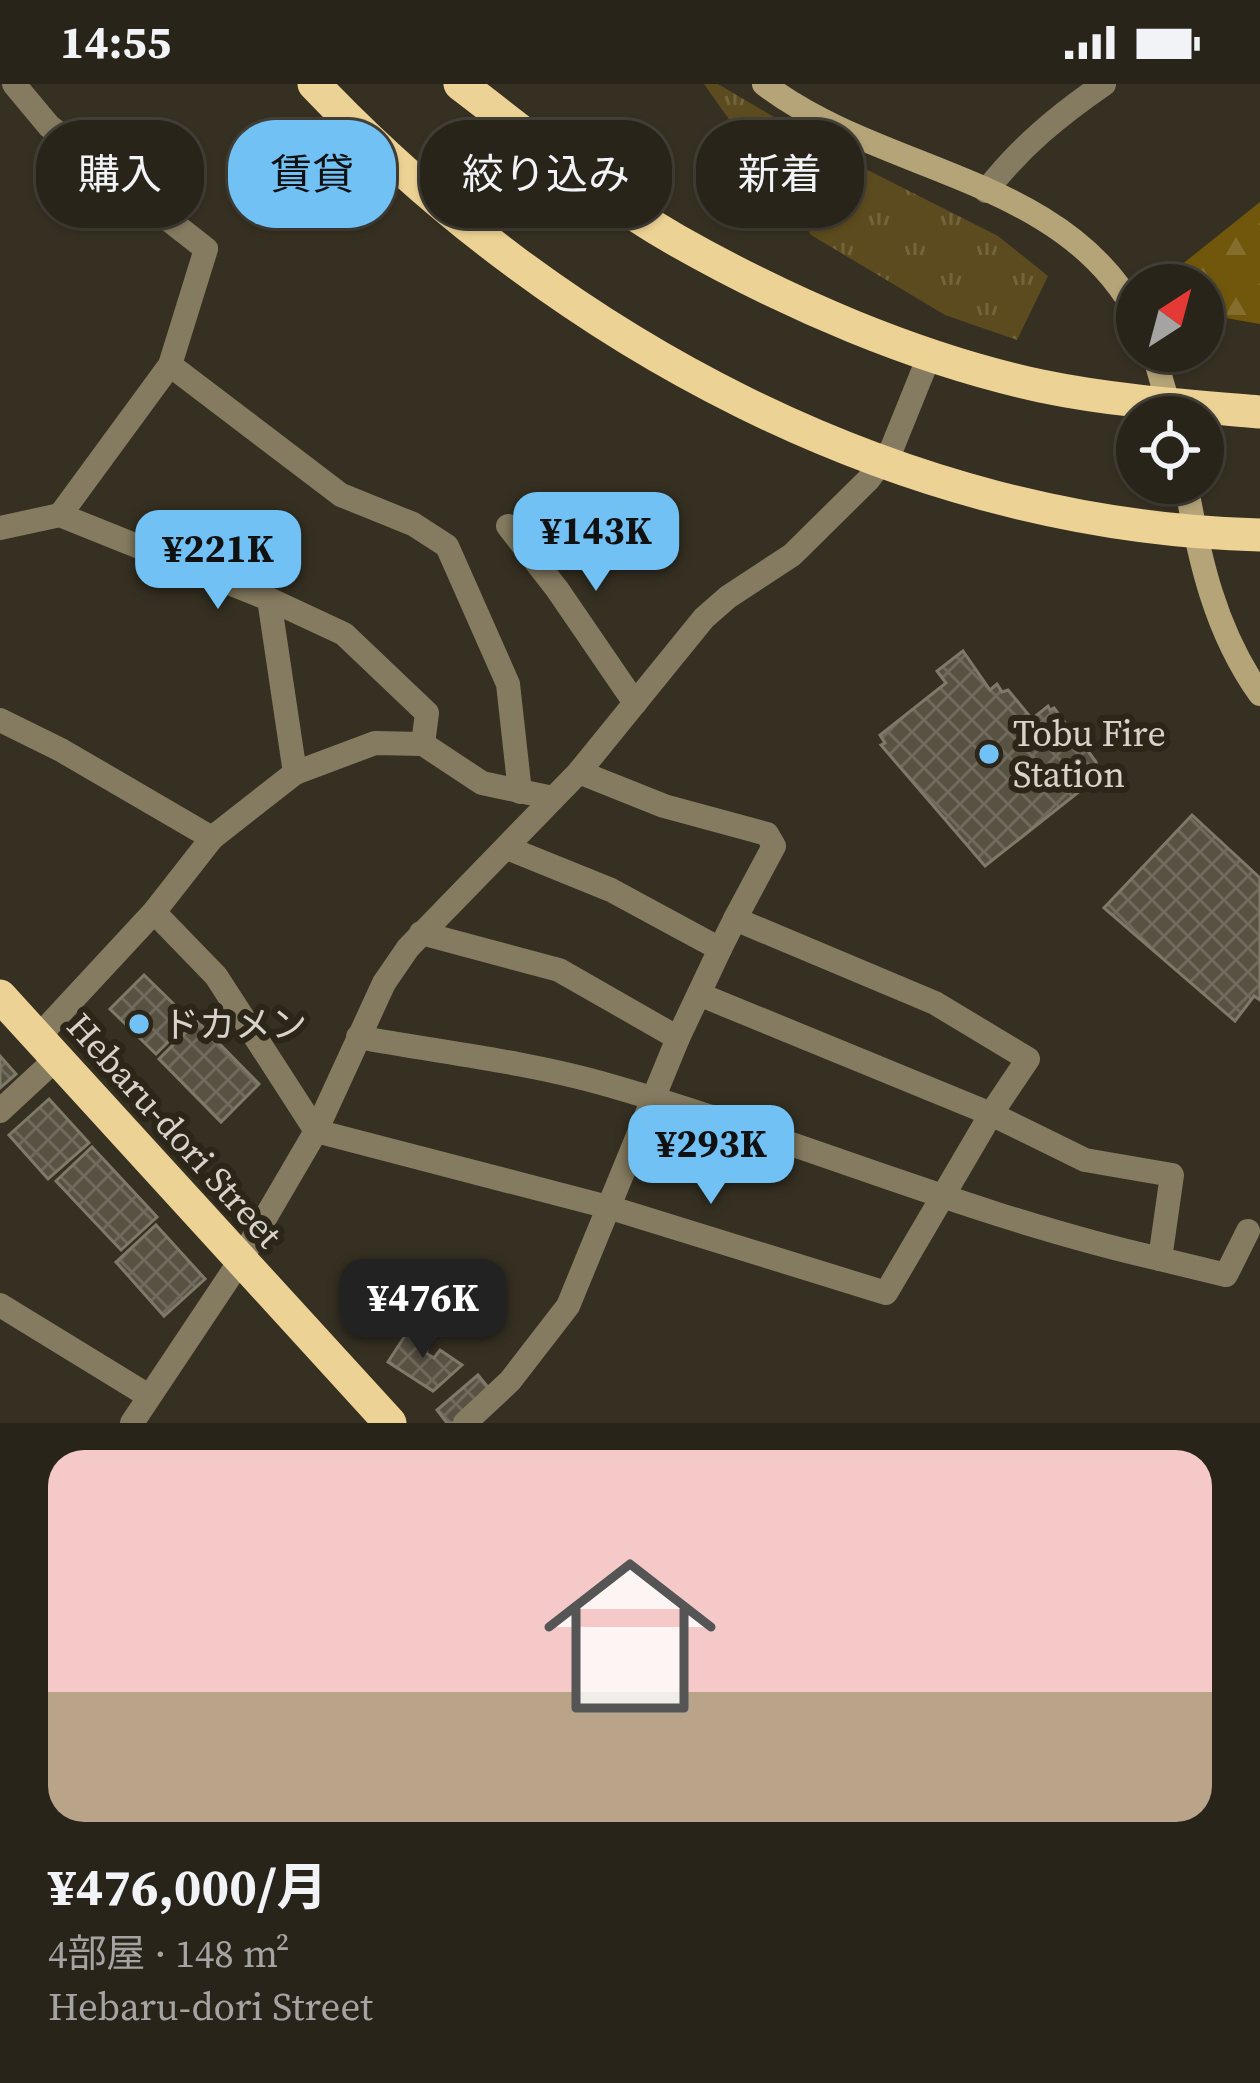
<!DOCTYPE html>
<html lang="ja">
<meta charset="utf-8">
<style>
body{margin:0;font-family:"Source Serif 4","Noto Sans JP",serif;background:#343027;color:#f1f3f6;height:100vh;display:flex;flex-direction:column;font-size:45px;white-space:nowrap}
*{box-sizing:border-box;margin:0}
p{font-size:39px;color:#a5a4a2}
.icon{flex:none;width:66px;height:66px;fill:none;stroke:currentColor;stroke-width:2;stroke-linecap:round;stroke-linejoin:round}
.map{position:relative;height:1339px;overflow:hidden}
.sheet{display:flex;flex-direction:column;background:#28241a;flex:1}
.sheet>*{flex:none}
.guide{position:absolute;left:36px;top:36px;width:1188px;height:108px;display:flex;gap:24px}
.needle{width:78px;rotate:36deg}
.tools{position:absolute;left:1116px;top:180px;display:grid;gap:24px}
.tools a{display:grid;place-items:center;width:108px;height:108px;border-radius:50%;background:#28241a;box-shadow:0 3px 9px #0004,0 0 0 3px #444139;font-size:60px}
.price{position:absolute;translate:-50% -102px;padding:0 27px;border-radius:24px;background:#71c1f5;color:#111;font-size:39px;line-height:78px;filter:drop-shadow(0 3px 6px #0008)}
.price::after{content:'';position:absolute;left:50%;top:72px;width:36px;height:27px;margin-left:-18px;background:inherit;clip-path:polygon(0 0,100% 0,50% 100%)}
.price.selected{background:#222;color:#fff}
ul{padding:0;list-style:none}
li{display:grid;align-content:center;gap:24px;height:636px;padding:0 48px}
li+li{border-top:3px solid #444139}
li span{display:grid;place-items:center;height:372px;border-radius:36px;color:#555}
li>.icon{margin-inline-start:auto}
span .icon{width:216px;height:216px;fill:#fffc;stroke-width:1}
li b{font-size:51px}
.chip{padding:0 42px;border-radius:48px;background:#28241a;box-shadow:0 3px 9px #0004,0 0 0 3px #444139;font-size:42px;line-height:108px}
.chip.selected{background:#71c1f5;color:#111}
.status{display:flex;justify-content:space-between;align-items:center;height:84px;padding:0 60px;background:#28241a;direction:ltr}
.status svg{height:33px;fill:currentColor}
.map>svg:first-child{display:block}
</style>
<div class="status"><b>14:55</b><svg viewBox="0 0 49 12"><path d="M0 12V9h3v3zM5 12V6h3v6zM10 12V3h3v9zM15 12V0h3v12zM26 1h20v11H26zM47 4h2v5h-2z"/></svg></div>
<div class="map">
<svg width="1260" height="1339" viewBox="0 0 1260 1339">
<defs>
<pattern id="grass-tufts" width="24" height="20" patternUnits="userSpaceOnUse" patternTransform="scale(3)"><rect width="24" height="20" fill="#5c4b1e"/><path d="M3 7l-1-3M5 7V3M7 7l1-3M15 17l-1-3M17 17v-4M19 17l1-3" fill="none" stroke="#73643d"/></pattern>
<pattern id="forest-firs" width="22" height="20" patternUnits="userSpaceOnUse" patternTransform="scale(3)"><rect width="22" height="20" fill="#70570b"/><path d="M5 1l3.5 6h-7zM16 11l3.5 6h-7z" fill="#846e2d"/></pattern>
<pattern id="building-cross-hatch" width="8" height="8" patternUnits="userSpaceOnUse" patternTransform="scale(3)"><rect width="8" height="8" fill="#585243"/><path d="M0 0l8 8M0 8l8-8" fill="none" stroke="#6f6a5d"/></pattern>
</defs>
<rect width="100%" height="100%" fill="#363022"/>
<polygon fill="url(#grass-tufts)" points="704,0 718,0 838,71 998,152 1048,192 1017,256 945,231 811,151"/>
<polygon fill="url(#forest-firs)" points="1260,118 1260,240 1203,230 1203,201 1177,201 1170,190"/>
<g fill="url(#building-cross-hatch)" stroke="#7f7969" stroke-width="3">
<polygon points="963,567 990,606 997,600 1002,608 1008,606 1032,635 1048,622 1050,626 1054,624 1072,648 1069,652 1072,655 1077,652 1096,678 1099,692 985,782 881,661 885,659 880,651 946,599 937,587"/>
<polygon points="1192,731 1260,794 1260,916 1254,912 1235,937 1104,824"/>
<polygon points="144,891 190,936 156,970 110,925"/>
<polygon points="197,937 259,1000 221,1038 159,975"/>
<polygon points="0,972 16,990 0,1004"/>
<polygon points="49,1015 89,1059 48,1095 9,1051"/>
<polygon points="92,1063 157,1133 121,1166 56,1097"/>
<polygon points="156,1141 205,1195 164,1232 116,1178"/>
<polygon points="410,1244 430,1257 426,1269 434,1274 440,1266 462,1281 433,1307 388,1278"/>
<polygon points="478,1291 491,1307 454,1339 447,1339 437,1326"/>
</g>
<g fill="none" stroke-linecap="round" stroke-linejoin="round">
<g stroke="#857b60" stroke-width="24">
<polyline points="14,0 49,42 206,165 170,281 60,431"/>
<path d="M986 107C1020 63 1059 31 1104 0"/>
<polyline points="170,281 341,411 413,440 447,462 508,600 520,708"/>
<polyline points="508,442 557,505 635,619"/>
<polyline points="0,444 60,431 269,515 295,689"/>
<polyline points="269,515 344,550 427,629 423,660"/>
<polyline points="0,636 61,666 212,754"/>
<polyline points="579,688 664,722 767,750 774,762 735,835"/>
<polyline points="154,828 216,892 316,1047 608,1123 886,1209 991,1030 1028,975 935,919 735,835 720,865"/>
<polyline points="421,849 559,886 678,954"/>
<polyline points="38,953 154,828 212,754 295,689 375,659 423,660 482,699 553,714"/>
<path d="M358 953C438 968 523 977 601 999 789 1052 970 1132 1160 1175L1172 1091 1085 1076 991 1030 701 911"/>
<polyline points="0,1027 57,974"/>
<polyline points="1160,1175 1226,1191 1248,1147"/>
<polyline points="0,1221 147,1311"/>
<polyline points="132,1339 240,1177 316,1047 384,899 408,864 579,688 704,534 728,513 792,471 868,396 892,364 930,270"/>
<polyline points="465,1339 510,1297 568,1222 678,954 720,865 611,806 507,764"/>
</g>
<g stroke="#b5a478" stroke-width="24">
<path d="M764 0C880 89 1063 92 1137 231"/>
<polyline points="1153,267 1172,333"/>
<path d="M1186 399C1199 474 1215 547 1260 610"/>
</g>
<g stroke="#ecd294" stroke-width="33">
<path d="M314 0C559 257 900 442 1260 451"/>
<path d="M460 0C530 53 599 112 676 156 787 219 916 275 1041 302 1113 317 1187 322 1260 328"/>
<polyline points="0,912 390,1339"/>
</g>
</g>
<g fill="#71c1f5" stroke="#2c2619" stroke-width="4.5">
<circle cx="989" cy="670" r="12"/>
<circle cx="139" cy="940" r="12"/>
</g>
<g text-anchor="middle" stroke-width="12" stroke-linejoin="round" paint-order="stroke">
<g font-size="36" fill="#d7d3cb" stroke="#2c2619" text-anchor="start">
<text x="1013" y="662">Tobu Fire<tspan x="1013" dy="41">Station</tspan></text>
<text x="163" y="953">ドカメン</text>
</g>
<g font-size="36" fill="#d7d3cb" stroke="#2c2619">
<text transform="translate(175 1046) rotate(48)" y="13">Hebaru-dori Street</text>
</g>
</g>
</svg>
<div class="tools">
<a><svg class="needle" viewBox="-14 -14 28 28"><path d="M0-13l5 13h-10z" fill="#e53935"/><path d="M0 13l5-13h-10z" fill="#a5a4a2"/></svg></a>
<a><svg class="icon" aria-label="locate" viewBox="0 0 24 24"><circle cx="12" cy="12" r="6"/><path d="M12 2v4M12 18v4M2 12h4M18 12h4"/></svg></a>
</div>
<b class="price" style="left:596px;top:510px">¥143K</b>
<b class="price" style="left:218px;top:528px">¥221K</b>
<b class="price" style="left:711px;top:1123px">¥293K</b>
<b class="price selected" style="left:423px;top:1277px">¥476K</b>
<div class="guide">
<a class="chip">購入</a>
<a class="chip selected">賃貸</a>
<a class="chip">絞り込み</a>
<a class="chip">新着</a>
</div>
</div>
<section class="sheet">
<ul>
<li><span style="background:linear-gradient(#f6c9c9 65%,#b9a48a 0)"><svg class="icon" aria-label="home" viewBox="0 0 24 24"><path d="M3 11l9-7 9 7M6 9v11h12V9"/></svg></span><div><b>¥476,000/月</b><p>4部屋 · 148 m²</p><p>Hebaru-dori Street</p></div></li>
</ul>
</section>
